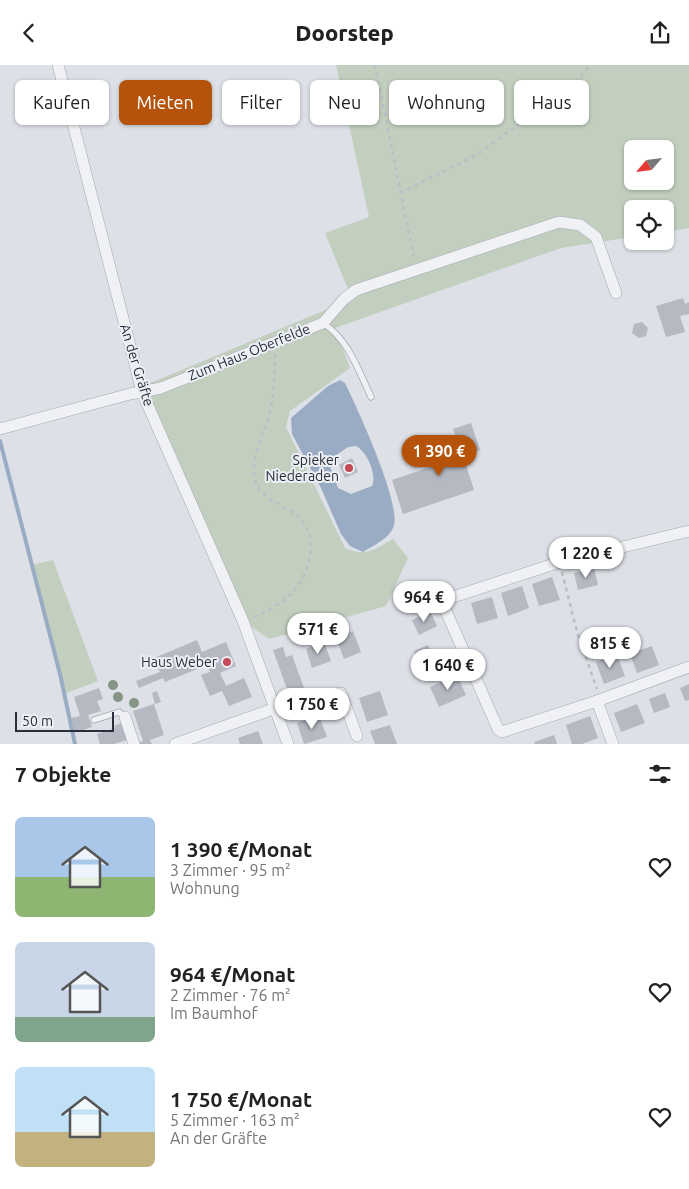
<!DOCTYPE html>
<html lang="de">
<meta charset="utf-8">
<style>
body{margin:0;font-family:Ubuntu,sans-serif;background:#f2f2f2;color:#222;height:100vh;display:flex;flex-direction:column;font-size:19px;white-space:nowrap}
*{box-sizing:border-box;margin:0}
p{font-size:16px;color:#767676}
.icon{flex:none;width:28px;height:28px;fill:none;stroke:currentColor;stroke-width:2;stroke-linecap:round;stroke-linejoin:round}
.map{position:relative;height:679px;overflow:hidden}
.details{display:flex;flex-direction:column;background:#fff;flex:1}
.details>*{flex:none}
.hud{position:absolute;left:15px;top:15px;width:660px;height:45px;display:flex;gap:10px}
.needle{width:32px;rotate:242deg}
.fabs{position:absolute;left:624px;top:75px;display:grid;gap:10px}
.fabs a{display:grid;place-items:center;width:50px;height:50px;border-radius:8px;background:#fff;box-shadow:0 1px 4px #0004;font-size:25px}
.scale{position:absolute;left:15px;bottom:12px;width:99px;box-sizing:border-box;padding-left:5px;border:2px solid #282e3b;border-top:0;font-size:14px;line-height:18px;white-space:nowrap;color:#282e3b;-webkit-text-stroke:4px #eceff4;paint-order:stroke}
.price{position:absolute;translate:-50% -42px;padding:0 11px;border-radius:18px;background:#fff;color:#222;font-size:16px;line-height:32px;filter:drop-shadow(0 1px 2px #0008)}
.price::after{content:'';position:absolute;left:50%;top:30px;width:15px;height:11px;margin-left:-8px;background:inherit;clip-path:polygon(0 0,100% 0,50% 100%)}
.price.current{background:#b45309;color:#fff}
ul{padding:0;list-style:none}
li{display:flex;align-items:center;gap:15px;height:125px;padding:0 15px}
li span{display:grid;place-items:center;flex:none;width:140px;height:100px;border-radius:8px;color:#555}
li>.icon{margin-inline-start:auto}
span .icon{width:60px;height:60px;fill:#fffc;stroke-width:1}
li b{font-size:21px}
h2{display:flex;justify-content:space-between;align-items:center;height:60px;padding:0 15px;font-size:21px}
.pill{padding:0 18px;border-radius:8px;background:#fff;box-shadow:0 1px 4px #0004;font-size:18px;line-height:45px}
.pill.current{background:#b45309;color:#fff}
header{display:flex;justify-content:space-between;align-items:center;height:65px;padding:0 15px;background:#fff;font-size:22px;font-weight:800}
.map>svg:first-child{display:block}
</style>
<header><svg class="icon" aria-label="back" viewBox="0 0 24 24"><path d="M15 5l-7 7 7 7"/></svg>Doorstep<svg class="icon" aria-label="share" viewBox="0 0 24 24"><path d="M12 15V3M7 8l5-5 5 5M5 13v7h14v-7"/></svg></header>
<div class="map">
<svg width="689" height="679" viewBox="0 0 689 679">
<rect width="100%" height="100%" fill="#dde0e6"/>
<g fill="#c2cfbf" fill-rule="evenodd">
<path d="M336 0H689V163L665 167V144H632V172L561 183 335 263 350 303 290 346 286 362 345 483C367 492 374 485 393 474L408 493 386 541 269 574 243 556 143 321 352 234 325 168 369 152ZM632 84H665V116H632Z"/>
<polygon points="53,495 98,616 64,629 32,500"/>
</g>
<path fill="#9aacc4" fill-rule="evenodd" d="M340 315 345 318C357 343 400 435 394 460 391 473 374 480 363 487L350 481 341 469 321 423 292 369 291 353 328 321ZM356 381C367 387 377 409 372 421L351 429 338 423 328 396 348 382Z"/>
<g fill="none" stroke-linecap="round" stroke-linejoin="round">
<polyline stroke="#9aacc4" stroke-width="4" points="0,376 60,609 75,679"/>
</g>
<g fill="#b5b9c2">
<polygon points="683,233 685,239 689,237 689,249 680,251 685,267 666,272 656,241"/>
<polygon points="642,257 648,263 646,271 639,273 632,268 634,259"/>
<polygon points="471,358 480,385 463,391 474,425 403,449 392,415 463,391 453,364"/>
<polygon points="352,393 358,407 345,413 339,400"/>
<polygon points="594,503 598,520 578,525 574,508"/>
<polygon points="552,512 560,535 539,541 532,519"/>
<polygon points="522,521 529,543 508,551 501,528"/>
<polygon points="492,532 498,553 477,559 471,538"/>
<polygon points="430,546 437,561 419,570 412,555"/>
<polygon points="353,566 361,587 344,594 336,572"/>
<polygon points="197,575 202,587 226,577 236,601 220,608 226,621 244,613 252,632 229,641 222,626 210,631 201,610 210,607 207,600 165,617 163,613 139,623 136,616 160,607 154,593"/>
<polygon points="324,577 331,596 312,603 306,584"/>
<polygon points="428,580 439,603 424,609 414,586"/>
<polygon points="652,581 659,600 637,608 630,589"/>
<polygon points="283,582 286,592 292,590 304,623 298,625 302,635 292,638 273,585"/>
<polygon points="617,590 625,611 604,619 596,597"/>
<polygon points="457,610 466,630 439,642 430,622"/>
<polygon points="689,619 689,635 685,636 680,623"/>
<polygon points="99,623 103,634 97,636 101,646 88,650 92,662 74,668 71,653 80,651 74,632"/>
<polygon points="157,626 161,637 155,639 152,628"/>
<polygon points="380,626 388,650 367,657 359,633"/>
<polygon points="665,628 670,642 654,648 649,634"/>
<polygon points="154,639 164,670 150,675 152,679 137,679 143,676 133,646"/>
<polygon points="637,639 645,658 621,667 614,648"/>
<polygon points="319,650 327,672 304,679 297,658"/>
<polygon points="590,651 598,673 582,679 572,679 566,660"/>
<polygon points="121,658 127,675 114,679 100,679 97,669 115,663 114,661"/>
<polygon points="390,660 397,679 375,679 370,666"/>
<polygon points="258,666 263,679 240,679 238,673"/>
<polygon points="554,670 557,679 535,679 534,677"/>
</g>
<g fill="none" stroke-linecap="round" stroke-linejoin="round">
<defs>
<g id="lane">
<path d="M323 258C348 274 359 306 371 332"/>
<polyline points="94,655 119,647 125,652"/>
</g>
<g id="street">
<polyline points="58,0 142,327 243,556 288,679"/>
<polyline points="0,364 130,329 161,323 323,258 344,234 356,225 559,157 580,160 596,172 616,228"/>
<polyline points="689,466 560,497 447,534 445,544 498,664 502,667 597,636 689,602"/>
<polyline points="597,636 613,679"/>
<polyline points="279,649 341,628 357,671"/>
<polyline points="125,652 134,679"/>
<polyline points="175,679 276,643"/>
</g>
</defs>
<use href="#lane" stroke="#a3a7af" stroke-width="7"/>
<use href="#street" stroke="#a3a7af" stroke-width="12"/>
<g stroke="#bcbec5" stroke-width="2.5" stroke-dasharray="4 4" stroke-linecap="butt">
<polyline points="375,0 414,193"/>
<polyline points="400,128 478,89 575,18 590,0"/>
<polyline points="562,507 577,567 597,624"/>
<path d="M254 552C276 542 298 529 306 505 330 432 253 451 254 406 254 386 265 365 270 347 274 329 275 308 275 290"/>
</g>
<use href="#lane" stroke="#f0f1f5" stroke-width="5.5"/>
<use href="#street" stroke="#f0f1f5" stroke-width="11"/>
</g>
<g fill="#849485">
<circle cx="113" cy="620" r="5"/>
<circle cx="118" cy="632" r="5"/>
<circle cx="134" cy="638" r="5"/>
</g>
<g fill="#c34a56" stroke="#eceff4" stroke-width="2">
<circle cx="349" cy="403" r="5"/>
<circle cx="227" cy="597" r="5"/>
</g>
<g text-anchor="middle" stroke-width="4" stroke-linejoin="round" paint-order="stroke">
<g font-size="14" fill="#282e3b" stroke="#eceff4">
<text transform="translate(249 287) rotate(-22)" y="5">Zum Haus Oberfelde</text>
<text transform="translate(137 300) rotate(73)" y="5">An der Gräfte</text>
</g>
<g font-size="14" fill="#282e3b" stroke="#eceff4" text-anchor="end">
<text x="339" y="400">Spieker<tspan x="339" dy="16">Niederaden</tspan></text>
<text x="217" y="602">Haus Weber</text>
</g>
</g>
</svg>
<div class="fabs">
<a><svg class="needle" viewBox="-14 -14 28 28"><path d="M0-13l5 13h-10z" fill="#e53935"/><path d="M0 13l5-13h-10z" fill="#767676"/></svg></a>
<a><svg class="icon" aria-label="locate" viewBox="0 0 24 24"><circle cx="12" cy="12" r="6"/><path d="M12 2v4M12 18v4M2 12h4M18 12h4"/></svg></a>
</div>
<div class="scale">50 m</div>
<b class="price current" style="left:439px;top:412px">1 390 €</b>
<b class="price" style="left:586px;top:514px">1 220 €</b>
<b class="price" style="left:424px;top:558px">964 €</b>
<b class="price" style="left:318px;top:590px">571 €</b>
<b class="price" style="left:610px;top:604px">815 €</b>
<b class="price" style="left:448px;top:626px">1 640 €</b>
<b class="price" style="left:312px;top:665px">1 750 €</b>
<div class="hud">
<a class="pill">Kaufen</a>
<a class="pill current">Mieten</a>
<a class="pill">Filter</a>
<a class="pill">Neu</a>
<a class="pill">Wohnung</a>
<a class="pill">Haus</a>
</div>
</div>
<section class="details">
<h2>7 Objekte<svg class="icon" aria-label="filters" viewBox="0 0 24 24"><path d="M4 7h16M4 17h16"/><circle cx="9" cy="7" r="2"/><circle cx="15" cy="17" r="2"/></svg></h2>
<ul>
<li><span style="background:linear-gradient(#a9c7e8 60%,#8fb573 0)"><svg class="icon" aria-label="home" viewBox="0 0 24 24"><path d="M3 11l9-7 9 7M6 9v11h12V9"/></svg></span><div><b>1 390 €/Monat</b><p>3 Zimmer · 95 m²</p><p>Wohnung</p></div><svg class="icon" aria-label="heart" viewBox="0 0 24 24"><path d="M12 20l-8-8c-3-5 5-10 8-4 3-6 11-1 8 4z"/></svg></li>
<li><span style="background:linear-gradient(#c9d6e8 75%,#7fa58c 0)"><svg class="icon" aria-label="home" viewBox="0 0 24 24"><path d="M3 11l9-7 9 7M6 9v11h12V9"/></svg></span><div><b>964 €/Monat</b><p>2 Zimmer · 76 m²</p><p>Im Baumhof</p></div><svg class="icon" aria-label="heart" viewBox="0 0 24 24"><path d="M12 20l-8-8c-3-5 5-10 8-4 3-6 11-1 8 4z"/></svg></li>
<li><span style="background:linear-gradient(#bfe0f5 65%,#c2b280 0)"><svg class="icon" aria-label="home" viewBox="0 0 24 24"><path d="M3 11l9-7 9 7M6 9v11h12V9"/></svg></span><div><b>1 750 €/Monat</b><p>5 Zimmer · 163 m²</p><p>An der Gräfte</p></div><svg class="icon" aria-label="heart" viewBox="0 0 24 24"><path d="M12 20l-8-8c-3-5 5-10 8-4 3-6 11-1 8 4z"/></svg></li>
</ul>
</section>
